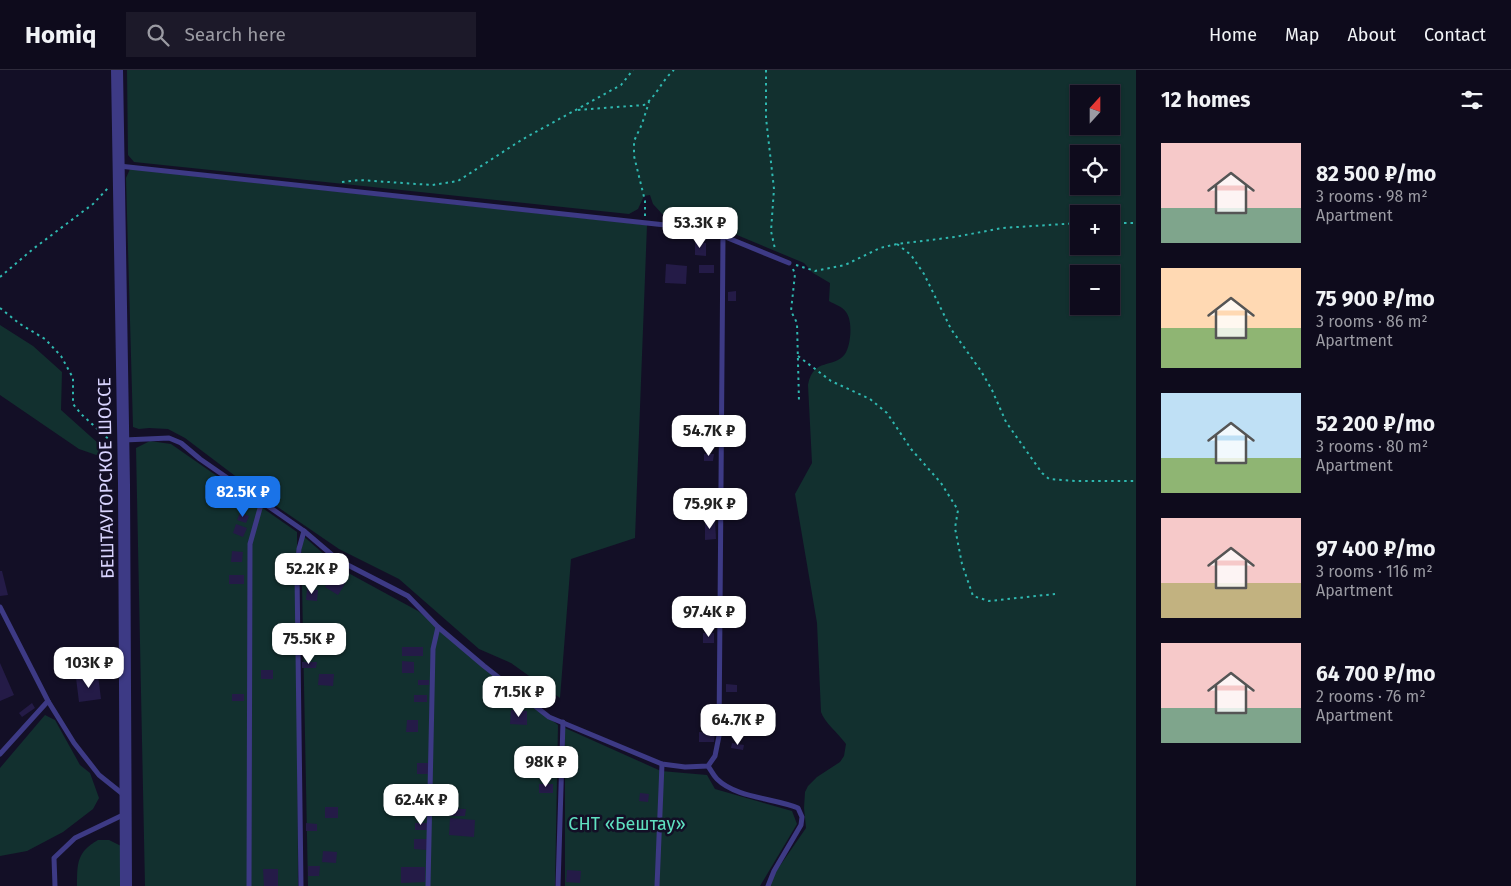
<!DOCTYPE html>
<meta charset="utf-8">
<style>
body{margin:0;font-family:"Fira Sans",sans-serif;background:#1c1929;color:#f1f3f6;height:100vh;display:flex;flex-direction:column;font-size:19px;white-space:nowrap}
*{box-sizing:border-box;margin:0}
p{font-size:16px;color:#9b9ba3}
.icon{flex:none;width:28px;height:28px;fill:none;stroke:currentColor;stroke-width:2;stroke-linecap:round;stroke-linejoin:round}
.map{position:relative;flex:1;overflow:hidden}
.side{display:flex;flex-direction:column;background:#0e0b1c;width:375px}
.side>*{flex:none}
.needle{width:32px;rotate:21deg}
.controls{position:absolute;left:1070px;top:15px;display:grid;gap:10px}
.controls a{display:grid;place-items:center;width:50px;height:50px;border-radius:0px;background:#0e0b1c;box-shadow:0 1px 4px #0004,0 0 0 1px #2e2b3b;font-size:25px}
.price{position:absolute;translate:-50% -42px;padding:0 11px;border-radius:10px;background:#fff;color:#222;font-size:16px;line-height:32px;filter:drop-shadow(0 1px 2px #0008)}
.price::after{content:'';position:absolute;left:50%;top:30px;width:15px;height:11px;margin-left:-8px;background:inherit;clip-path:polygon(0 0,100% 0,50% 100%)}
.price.on{background:#1a73e8;color:#fff}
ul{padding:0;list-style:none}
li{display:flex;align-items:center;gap:15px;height:125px;padding:0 25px}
li span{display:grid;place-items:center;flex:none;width:140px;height:100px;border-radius:0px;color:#555}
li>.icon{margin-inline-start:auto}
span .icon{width:60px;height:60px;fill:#fffc;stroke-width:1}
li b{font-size:21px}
h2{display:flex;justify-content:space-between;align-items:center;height:60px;padding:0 25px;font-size:21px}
header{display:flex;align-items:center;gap:30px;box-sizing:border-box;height:70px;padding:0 25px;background:#0e0b1c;border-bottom:1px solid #2e2b3b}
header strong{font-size:24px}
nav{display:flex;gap:28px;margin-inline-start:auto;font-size:18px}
.search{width:350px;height:45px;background:#1c1929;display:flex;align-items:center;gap:12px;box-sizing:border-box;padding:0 18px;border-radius:0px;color:#9b9ba3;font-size:19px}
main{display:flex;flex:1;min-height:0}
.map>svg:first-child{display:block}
</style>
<header>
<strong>Homiq</strong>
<div class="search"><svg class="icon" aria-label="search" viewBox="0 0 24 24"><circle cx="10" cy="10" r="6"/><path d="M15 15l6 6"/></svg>Search here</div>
<nav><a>Home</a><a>Map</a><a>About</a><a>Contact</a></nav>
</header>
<main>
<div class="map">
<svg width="1136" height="816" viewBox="0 0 1136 816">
<rect width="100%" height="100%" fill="#130f26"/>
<g fill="#12302f" fill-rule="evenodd">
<path d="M127 0H1136V816H766L806 758 804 738 805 722 808 716 817 707 840 692 844 686 846 674C839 664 824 652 821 642L817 553 795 424 812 393 808 315C813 287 834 299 845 284 851 275 853 251 846 242 843 237 834 234 829 231L830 213 813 203 804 193 737 165 699 152 665 147 653 134 650 125 644 126 638 139 629 144 134 92 128 85ZM1079 24H1111V56H1079ZM1079 84H1111V116H1079ZM1079 144H1111V176H1079ZM1079 204H1111V236H1079Z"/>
<polygon points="130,99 647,155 635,468 571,489 560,628 511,593 479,579 399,509 339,479 263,427 185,368 168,359 149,358 139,359 133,357 126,108"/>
<polygon points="0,255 33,276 62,302 61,340 99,374 102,387 79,379 0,325"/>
<polygon points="150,371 171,374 297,462 298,816 145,816 136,378"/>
<polygon points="301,464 341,499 418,541 558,655 555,816 308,816"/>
<polygon points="45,645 55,650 80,695 90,703 99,728 93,739 63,762 27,781 0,786 0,698"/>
<polygon points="565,658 661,701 707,705 715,719 792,741 797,754 760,816 565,816"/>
<path d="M98 770H109L121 776 124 816H77C77 793 77 782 98 770Z"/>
</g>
<g fill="#241b47">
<polygon points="695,172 706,173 706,186 695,185"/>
<polygon points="666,194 687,196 686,214 665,213"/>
<rect x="699" y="195" width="15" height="8"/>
<polygon points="736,221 736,231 728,231 728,222"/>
<polygon points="704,384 714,384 713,391 704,391"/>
<polygon points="240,443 249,446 246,453 237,450"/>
<polygon points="715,450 716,469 705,470 705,451"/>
<polygon points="236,454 247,458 243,467 233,463"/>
<polygon points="232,481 243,482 242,492 231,492"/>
<polygon points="0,501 2,501 8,525 0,526"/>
<polygon points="332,504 346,512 338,525 325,517"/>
<rect x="229" y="505" width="15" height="9"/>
<polygon points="307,519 318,520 317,531 306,530"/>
<rect x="703" y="563" width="11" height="10"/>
<rect x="402" y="577" width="21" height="9"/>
<polygon points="402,591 414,592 414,603 402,603"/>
<polygon points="302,592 317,592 316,598 302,598"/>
<polygon points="0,593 14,625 0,631"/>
<rect x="261" y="600" width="12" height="9"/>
<polygon points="319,604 334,604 333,616 318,615"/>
<polygon points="98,605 101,629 79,632 76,608"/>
<rect x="418" y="610" width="11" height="5"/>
<polygon points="726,614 737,615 737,622 726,622"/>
<rect x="232" y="624" width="12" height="7"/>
<rect x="414" y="625" width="13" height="7"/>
<polygon points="32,633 35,638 22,647 19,643"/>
<polygon points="511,640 527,641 527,655 510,654"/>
<polygon points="407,650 418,650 418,662 406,662"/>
<polygon points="699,662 715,663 714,672 699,672"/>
<polygon points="732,673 744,675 743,680 731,678"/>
<rect x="417" y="693" width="11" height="11"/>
<rect x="539" y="714" width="14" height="9"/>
<polygon points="640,723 649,724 648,732 639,731"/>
<rect x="325" y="737" width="13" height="11"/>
<polygon points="434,738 466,739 465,746 434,746"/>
<polygon points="450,748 475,750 474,767 449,765"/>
<polygon points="306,753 317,754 317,761 306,761"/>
<rect x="415" y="753" width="12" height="7"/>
<polygon points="414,769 427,769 427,780 414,779"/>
<polygon points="323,781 337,782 336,793 322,792"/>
<polygon points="308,796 320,796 319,806 308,806"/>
<polygon points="401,797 425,797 425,812 401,813"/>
<polygon points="263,799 278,799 278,816 264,816"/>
<polygon points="567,800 581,801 580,813 566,812"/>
</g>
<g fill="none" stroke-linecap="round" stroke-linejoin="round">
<g stroke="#2fb8b0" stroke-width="2" stroke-dasharray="2.5 4" stroke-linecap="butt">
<polyline points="766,0 766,48 774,119 771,161 775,179"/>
<path d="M578 40 644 35C656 27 662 10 674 0"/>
<polyline points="342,112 359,110 432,115 458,111 523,69 621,15 633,0"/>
<polyline points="645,146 645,131 634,86 634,71 642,54 649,32"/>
<polyline points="1111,153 1136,153"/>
<polyline points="897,174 911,185 924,204 951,259 981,301 992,320 1006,352 1042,403 1049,409 1075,411 1136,411"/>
<polyline points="796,195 815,201 845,195 880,178 897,174 955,167 1002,158 1079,153"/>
<polyline points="793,199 795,204 791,241 797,253 799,332"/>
<polyline points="0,207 33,179 93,134 108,118"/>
<polyline points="0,238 20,254 45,269 61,286 73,308 73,334 81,344 113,373"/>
<polyline points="798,286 831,311 870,329 887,343 911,379 941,413 958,440 955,458 962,494 973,526 989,531 1055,524"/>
</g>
<g stroke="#3d3a85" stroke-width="5">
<polyline points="119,96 693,158 723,166 789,193"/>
<polyline points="124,370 169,368 181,373 200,389 304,461 338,490 408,526 438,557 484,596 549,647 662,694 685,697 708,696 715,686 719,666 723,166"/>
<polyline points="0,537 48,631 74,673 99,705 124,725"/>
<polyline points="0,684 48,631"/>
<path d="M708 696C711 700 713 705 717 709 736 728 774 728 798 738L802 747 801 755 774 801 768 816"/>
<polyline points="55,816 54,788 75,768 125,744"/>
<polyline points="249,816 250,474 262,431"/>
<polyline points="301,816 297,503 299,479 304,461"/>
<polyline points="428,816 433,579 438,557"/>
<polyline points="558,816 563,652"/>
<polyline points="657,816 662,694"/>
</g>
<polyline stroke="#3d3a85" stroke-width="12" points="117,0 124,414 126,816"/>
</g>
<g text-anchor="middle" stroke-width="5" stroke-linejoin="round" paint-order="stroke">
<g font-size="18" fill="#d9d4ff" stroke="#130f26">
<text transform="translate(106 408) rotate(-91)" y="6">БЕШТАУГОРСКОЕ ШОССЕ</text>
</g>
<g font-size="18" fill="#5fe0c0" stroke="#130f26">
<text x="627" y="760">СНТ «Бештау»</text>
</g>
</g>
</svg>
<div class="controls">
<a><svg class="needle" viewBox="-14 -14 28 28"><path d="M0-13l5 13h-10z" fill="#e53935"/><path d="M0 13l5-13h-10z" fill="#9b9ba3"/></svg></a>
<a><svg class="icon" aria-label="locate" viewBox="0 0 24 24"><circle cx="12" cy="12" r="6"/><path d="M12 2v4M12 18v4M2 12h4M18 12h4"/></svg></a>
<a>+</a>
<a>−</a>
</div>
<b class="price" style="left:700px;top:179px">53.3K ₽</b>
<b class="price" style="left:709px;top:387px">54.7K ₽</b>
<b class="price on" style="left:243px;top:448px">82.5K ₽</b>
<b class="price" style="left:710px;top:460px">75.9K ₽</b>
<b class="price" style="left:312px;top:525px">52.2K ₽</b>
<b class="price" style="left:709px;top:568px">97.4K ₽</b>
<b class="price" style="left:309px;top:595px">75.5K ₽</b>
<b class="price" style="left:89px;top:619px">103K ₽</b>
<b class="price" style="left:519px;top:648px">71.5K ₽</b>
<b class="price" style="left:738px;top:676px">64.7K ₽</b>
<b class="price" style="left:546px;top:718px">98K ₽</b>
<b class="price" style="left:421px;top:756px">62.4K ₽</b>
</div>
<section class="side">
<h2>12 homes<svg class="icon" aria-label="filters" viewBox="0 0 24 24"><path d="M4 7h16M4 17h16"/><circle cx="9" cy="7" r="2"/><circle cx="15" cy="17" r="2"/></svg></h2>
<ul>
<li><span style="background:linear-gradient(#f6c9c9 65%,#7fa58c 0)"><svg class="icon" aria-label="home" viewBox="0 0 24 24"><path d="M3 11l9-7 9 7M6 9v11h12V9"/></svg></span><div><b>82 500 ₽/mo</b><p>3 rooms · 98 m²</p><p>Apartment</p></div></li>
<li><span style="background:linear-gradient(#ffd9b3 60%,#8fb573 0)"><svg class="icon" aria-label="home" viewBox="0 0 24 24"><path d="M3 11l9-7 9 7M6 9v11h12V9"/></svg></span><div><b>75 900 ₽/mo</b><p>3 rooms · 86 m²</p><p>Apartment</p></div></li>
<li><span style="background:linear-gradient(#bfe0f5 65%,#8fb573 0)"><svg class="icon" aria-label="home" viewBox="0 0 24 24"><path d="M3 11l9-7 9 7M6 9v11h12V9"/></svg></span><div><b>52 200 ₽/mo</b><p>3 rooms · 80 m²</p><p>Apartment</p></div></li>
<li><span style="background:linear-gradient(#f6c9c9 65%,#c2b280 0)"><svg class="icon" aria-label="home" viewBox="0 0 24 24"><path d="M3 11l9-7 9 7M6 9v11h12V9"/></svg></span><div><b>97 400 ₽/mo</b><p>3 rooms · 116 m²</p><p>Apartment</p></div></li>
<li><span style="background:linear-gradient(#f6c9c9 65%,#7fa58c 0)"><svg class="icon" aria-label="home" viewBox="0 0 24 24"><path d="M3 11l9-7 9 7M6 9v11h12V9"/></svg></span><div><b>64 700 ₽/mo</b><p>2 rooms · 76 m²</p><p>Apartment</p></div></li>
</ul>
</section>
</main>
